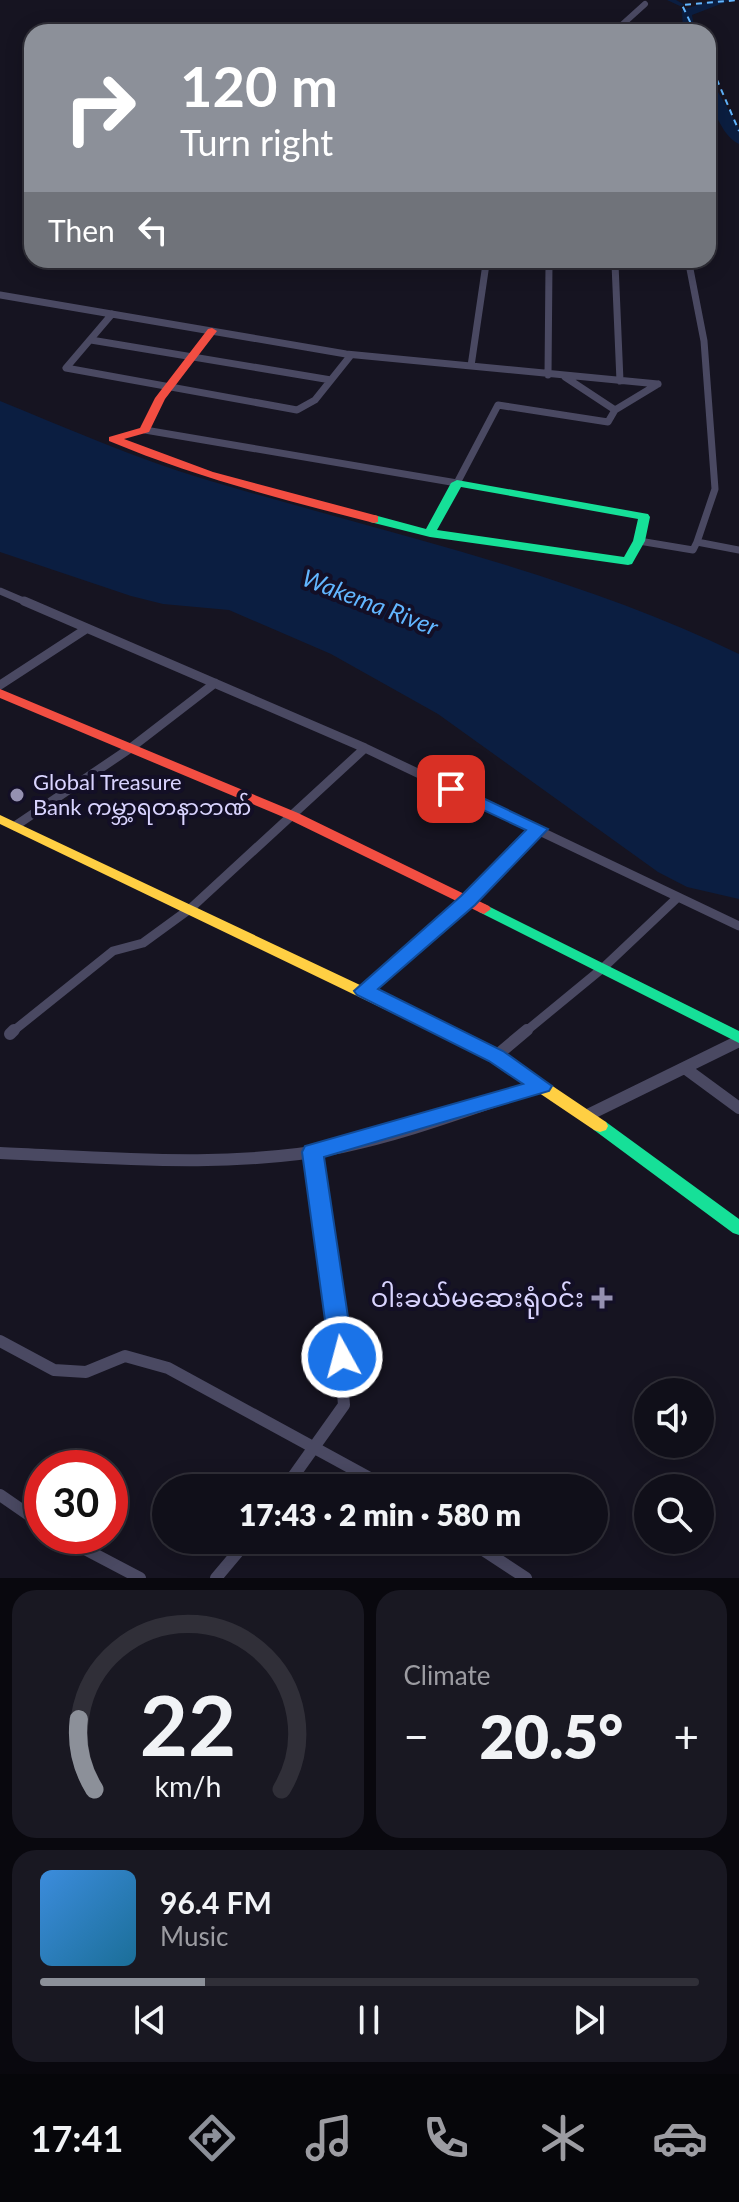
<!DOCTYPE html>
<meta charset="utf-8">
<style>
:root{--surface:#100f19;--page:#191822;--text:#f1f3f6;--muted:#9c9ca2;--line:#302f38;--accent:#8c9099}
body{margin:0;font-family:Lato,"Noto Sans Myanmar",sans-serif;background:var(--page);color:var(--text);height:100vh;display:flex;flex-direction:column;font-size:30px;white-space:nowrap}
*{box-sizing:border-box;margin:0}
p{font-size:26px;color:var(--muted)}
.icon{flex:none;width:44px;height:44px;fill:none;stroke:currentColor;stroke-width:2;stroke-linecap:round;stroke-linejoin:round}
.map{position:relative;height:1578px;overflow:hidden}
.sheet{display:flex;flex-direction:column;gap:12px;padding:12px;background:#09080e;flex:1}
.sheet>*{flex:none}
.guide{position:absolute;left:24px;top:24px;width:692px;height:244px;border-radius:24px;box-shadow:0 4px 20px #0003,0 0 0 2px var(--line);background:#8c9099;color:#fff;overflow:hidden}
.buttons{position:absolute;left:634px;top:1378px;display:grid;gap:16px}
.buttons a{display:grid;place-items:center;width:80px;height:80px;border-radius:50%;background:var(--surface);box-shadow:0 4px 20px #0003,0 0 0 2px var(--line);font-size:40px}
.speed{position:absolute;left:24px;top:1450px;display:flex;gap:16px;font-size:40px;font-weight:700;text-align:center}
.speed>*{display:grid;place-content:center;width:104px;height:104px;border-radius:50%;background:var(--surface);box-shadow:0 4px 20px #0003,0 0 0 2px var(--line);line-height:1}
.speed .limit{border:12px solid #d22;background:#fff;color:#111}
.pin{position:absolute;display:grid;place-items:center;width:68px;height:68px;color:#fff;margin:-34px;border-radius:16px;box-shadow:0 4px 12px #0006}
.me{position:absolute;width:88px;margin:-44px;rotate:353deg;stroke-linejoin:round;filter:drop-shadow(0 0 6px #0008)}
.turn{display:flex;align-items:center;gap:28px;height:168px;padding:0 24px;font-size:36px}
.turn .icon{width:104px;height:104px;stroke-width:2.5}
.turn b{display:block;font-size:56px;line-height:68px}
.then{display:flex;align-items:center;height:76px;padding:0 24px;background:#0003;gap:16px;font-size:30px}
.big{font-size:60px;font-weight:800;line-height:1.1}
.sheet .widget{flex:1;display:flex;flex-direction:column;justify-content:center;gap:12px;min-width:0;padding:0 28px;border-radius:24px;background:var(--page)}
.sheet .dial{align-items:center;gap:0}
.dial svg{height:208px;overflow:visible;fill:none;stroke:var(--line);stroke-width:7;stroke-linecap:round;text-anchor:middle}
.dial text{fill:var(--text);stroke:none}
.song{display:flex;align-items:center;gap:24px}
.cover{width:96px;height:96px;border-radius:12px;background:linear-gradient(135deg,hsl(210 70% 55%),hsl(200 70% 35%))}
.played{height:8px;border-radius:4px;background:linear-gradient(90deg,var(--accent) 25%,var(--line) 25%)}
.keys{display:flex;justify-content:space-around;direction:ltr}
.heat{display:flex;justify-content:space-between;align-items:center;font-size:44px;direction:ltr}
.sheet .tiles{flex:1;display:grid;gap:12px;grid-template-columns:1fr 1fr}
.widget:last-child{grid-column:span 2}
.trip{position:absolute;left:152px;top:1474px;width:456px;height:80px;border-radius:40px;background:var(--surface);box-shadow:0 4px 20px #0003,0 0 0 2px var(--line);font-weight:800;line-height:80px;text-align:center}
.tabs{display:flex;height:128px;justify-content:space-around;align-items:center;background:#06060a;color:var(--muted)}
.tabs .icon{width:56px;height:56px}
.tabs .current{color:var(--accent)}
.tabs b{font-size:36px;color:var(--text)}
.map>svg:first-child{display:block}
</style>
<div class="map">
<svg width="739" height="1578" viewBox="0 0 739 1578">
<rect width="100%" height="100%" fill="#161421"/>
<path fill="#0b1e41" d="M0,401C67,428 134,458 204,479C384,533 568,571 739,654V899L687,887L658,872L438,714L331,654L229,610L163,604L131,596L0,552Z"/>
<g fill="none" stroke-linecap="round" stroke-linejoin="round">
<path fill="#0b1e41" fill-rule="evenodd" d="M667,0H676L685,5L680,6Z"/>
<path fill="#0b1e41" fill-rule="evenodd" d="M713,0H731L692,15L695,32H683L682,10Z
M708,83L715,87L739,128V144C722,137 708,101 708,83Z"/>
<path stroke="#62b6ff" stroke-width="2" stroke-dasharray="6 5" stroke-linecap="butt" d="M695,32L682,5L739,0
M708,59L739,131"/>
<path stroke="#4a4962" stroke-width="6" d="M614,32L645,4
M615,260V266
M688,260L689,266
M486,266L487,260
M549,266V260"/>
<path stroke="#4a4962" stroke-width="7" d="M615,264L620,381
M689,264L704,341L715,489L697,542L739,550
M0,295L346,354L658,384
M112,314L66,368L297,410L315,400L351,355
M91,340L331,380
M471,366L486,264
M548,375L549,264
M615,410L658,384
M145,430L457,483L498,405L608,422L615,410L565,377
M639,541L693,550L697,542
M0,591L28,603"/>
<path stroke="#4a4962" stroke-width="9" d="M24,601L365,748L739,926
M0,685L86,629
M15,826L132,747L215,683
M364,991L468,901L538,829
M12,1032L113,951L143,943L191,908L365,748
M525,1032L604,967L677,898"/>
<path stroke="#4a4962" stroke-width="12" d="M10,1034L14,1030
M496,1056L527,1030
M686,1069L739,1108
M586,1116L739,1041
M0,1153C113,1158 231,1169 342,1147C410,1133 475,1107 541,1086
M0,1341L54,1370L86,1372L125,1356L168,1368L388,1488
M285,1488L344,1405L333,1277L313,1152
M0,1495L42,1524
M60,1536L140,1578
M468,1540L526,1578
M216,1578L248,1540"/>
<path fill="#16e098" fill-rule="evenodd" d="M457,480L648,514L650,517L645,541L632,564L628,565L430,537L370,522L368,519L374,515L426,529L451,483ZM461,487L638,519L633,541L624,557L437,530Z
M484,904L739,1031V1043L479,912L477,909Z
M600,1120L606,1122L739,1219V1235L733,1233L594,1130L592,1126L594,1122Z"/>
<path fill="#ffcf43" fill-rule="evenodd" d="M0,815L502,1052L606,1122L608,1126L606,1130L600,1132L594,1130L490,1060L0,824Z"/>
<path fill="#f24e42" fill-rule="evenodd" d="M212,328L217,331L165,399L149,432L124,439L213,472L378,516V522L374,523C284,500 195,477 109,441V437L140,428L155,398L208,329Z
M0,689L298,813L489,906L491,909L484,914L479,912L288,819L0,698Z"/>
</g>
<path fill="#1a73e8" stroke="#114b97" stroke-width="2" d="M451,783L548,829L475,905L378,989L503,1051L552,1086L549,1091L324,1157L354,1357L351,1364L342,1367L334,1364L330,1357L302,1152L305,1146L523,1084L489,1061L357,995L354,991L461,896L526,830L445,792V785Z"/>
<g fill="#9591b1" stroke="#130f26" stroke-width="3">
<circle cx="17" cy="795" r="8"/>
<path d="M598 1286h8v8h8v8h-8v8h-8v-8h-8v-8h8z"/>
</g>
<g text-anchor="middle" stroke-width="8" stroke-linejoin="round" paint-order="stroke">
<g font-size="22" fill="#d9d4ff" stroke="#130f26" text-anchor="start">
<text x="33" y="790">Global Treasure<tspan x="33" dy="25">Bank ကမ္ဘာ့ရတနာဘဏ်</tspan></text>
</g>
<g font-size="24" font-style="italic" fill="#62b6ff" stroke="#130f26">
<text transform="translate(370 603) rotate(21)" y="8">Wakema River</text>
</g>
<g font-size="26" fill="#d9d4ff" stroke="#130f26" text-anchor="end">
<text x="584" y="1307">ဝါးခယ်မဆေးရုံဝင်း</text>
</g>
</g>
</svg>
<div class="buttons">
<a><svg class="icon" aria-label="sound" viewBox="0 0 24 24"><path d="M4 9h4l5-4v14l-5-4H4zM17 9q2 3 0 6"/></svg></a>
<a><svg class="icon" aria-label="search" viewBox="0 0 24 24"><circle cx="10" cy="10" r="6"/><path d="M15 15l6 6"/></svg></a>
</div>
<div class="speed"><div class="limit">30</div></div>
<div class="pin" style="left:451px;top:789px;background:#d93025"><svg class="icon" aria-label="arrive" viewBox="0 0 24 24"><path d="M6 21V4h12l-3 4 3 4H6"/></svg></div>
<svg class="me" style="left:342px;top:1357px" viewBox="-20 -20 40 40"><circle r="17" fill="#1a73e8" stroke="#fff" stroke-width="3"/><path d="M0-11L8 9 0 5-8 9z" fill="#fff"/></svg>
<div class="trip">17:43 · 2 min · 580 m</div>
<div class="guide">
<div class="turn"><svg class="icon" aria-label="right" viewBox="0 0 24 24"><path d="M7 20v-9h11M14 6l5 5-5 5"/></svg><div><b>120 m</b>Turn right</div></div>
<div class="then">Then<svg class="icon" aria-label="left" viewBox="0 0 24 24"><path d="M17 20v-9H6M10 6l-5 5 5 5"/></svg></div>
</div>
</div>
<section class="sheet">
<div class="tiles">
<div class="widget dial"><svg viewBox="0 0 100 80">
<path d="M14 69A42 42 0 1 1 86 69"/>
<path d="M14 69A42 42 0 0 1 8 42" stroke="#8c9099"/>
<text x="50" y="56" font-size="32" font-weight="700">22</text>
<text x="50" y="72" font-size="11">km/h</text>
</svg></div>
<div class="widget"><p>Climate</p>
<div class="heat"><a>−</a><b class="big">20.5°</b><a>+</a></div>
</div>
<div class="widget">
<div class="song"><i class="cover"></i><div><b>96.4 FM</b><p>Music</p></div></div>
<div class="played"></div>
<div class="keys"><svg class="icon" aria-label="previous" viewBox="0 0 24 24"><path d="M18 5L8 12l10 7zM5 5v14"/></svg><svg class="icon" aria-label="pause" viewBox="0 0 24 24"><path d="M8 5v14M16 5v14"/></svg><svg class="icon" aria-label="next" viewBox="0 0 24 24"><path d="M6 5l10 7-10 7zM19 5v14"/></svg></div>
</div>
</div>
</section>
<nav class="tabs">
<b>17:41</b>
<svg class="icon current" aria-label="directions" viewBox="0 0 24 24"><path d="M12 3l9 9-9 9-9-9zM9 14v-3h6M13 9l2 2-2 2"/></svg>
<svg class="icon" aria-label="music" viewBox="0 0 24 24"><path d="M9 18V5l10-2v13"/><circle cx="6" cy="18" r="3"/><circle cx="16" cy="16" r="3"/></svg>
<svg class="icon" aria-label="phone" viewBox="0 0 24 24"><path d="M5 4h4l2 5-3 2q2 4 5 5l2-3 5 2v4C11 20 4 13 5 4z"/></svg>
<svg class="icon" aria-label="climate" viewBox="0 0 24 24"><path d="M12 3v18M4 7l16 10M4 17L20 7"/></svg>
<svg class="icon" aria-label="car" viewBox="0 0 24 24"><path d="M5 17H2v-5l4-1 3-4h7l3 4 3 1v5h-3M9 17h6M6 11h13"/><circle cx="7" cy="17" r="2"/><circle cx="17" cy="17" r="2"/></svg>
</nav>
